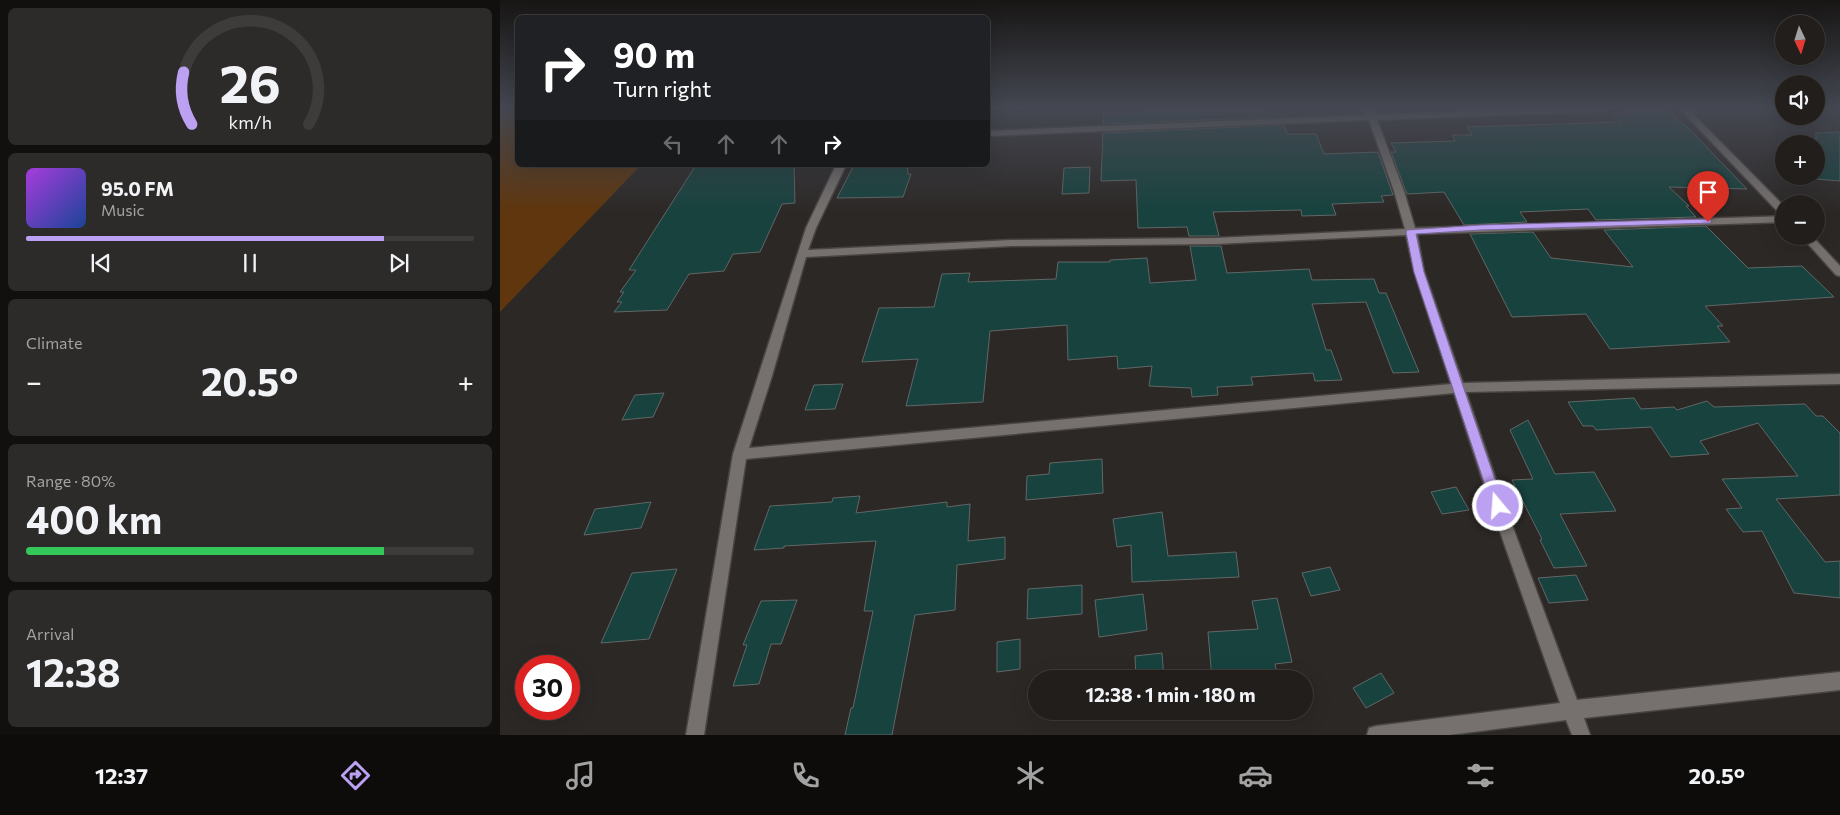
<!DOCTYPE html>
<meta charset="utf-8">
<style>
:root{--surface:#211e1c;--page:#2d2b29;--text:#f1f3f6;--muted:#a2a2a3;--line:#3e3c3b;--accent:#bca0f2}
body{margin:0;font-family:Commissioner,sans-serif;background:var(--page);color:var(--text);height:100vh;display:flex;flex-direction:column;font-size:19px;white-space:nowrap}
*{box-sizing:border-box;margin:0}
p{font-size:16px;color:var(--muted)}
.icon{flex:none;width:28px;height:28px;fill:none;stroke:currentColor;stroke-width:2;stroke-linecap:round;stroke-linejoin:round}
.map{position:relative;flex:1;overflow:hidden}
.details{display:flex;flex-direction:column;gap:8px;padding:8px;background:#12100f;width:500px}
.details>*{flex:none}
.hud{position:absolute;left:15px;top:15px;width:475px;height:152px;border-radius:8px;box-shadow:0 5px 20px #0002,0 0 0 1px var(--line);background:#202124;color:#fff;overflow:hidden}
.needle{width:32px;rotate:176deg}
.buttons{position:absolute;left:1275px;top:15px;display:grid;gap:10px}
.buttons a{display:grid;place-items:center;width:50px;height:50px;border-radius:50%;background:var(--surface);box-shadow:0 5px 20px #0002,0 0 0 1px var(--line);font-size:25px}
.speed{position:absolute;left:15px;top:655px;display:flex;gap:10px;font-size:25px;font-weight:700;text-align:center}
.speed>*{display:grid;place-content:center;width:65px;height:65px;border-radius:50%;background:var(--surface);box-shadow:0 5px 20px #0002,0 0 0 1px var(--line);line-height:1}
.speed .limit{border:8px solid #d22;background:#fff;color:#111}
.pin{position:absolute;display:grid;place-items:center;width:42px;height:42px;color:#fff;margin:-51px -21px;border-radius:50% 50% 50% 0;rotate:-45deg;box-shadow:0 0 5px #0007}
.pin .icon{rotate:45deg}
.me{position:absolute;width:55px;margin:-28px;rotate:342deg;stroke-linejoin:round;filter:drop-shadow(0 0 4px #0008)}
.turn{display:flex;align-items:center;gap:18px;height:105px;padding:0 15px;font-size:22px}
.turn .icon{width:65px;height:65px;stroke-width:2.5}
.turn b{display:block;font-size:35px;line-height:42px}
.lanes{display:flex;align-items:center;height:48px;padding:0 15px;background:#0003;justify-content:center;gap:25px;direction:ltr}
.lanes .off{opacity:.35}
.big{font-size:38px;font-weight:700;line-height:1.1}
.details .widget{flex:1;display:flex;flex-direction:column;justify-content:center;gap:8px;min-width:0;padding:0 18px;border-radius:8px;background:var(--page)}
.details .dial{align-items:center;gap:0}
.dial svg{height:130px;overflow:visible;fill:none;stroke:var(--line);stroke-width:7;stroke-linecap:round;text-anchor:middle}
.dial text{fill:var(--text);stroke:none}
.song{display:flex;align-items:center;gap:15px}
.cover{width:60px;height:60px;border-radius:8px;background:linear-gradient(135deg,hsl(280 70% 55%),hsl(220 70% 35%))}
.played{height:5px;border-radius:2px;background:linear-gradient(90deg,var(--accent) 80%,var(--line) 80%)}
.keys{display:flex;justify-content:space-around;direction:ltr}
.heat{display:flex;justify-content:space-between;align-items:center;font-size:28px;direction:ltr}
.charge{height:8px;border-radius:4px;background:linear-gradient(90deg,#34c759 80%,var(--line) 0)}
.trip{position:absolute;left:528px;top:670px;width:285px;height:50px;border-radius:25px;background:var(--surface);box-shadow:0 5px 20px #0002,0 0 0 1px var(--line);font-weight:700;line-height:50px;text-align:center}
.tabs{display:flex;height:80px;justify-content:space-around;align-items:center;background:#0d0c0b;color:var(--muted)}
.tabs .icon{width:35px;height:35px}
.tabs .on{color:var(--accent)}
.tabs b{font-size:22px;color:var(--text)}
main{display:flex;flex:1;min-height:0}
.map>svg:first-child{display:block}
</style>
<main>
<section class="details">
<div class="widget dial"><svg viewBox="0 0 100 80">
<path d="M14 69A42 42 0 1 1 86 69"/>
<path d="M14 69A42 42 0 0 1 9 37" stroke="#bca0f2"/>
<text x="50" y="56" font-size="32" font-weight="700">26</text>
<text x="50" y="72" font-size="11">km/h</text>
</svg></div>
<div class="widget">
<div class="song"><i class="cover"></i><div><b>95.0 FM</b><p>Music</p></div></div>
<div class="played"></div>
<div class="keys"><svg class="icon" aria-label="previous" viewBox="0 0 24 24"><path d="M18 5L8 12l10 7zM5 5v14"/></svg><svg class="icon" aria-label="pause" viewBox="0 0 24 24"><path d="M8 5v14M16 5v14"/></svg><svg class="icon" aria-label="next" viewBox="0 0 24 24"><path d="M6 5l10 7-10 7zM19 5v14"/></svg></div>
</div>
<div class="widget"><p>Climate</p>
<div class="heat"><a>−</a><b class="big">20.5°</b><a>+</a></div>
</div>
<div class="widget"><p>Range · 80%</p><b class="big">400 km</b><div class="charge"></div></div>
<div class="widget"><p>Arrival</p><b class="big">12:38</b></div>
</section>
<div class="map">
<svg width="1340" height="735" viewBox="0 0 1340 735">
<rect width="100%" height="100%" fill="#2c2826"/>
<path fill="#5f360e" d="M0,109H17L18,165H141L0,312Z"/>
<path fill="#17423e" stroke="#616766" d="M708,109H766L767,114H780L781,117L603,124L604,113L709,110Z
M1165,109L1189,129L1247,189L1169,187L1189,206H1186L1196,217L1096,220L1088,209L1020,212L1027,222L964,225L944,192L907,194L891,152H896L891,143L955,141L952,135H972L967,127L1121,122L1113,114H1129L1126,111Z
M784,125L787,134H816L824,154L878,152L893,195L881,196L884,202L832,204L836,215L802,216L801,210L713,212L719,236H689L687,227L638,228L636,180L601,181L603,133Z
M1340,132V181L1316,179V133Z
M196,165H294L295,203L282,204L260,252L233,254L224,271L189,274L167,310L114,312L122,302H117L124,292H120L136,270H129Z
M363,165H407L408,174H411L403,197L337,198L353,167Z
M590,167L589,193L562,194L564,168Z
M1206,226L1248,268L1302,266L1334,297L1205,306L1223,326H1217L1230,342L1110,349L1086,314L1012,317L970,234L1033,232L1051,258L1133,267L1104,230Z
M690,246H721L727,273L809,269L812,280L874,279L879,293H886L919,372L893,373L866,302L812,304L826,350H831L842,380L815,381L813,373L751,377L753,385L717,387L718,395L692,397L691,388L649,386L652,366L618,369L617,356L568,360L567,325L490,331L483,402L406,406L418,359L362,362L379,308L434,307L442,274L470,273L468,282L556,279L558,262H610V260L647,258L650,283L696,280Z
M343,384L335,409L305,410L314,385Z
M164,393L153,417L122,420L135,395Z
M1134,398L1141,409L1174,407L1177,410L1207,401L1214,407L1305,404L1316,416H1323L1340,433V495L1276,499L1325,562L1340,561V598L1294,593L1262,531L1243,532L1226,509L1242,508L1222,479L1298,476L1258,423L1200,441L1209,454L1171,457L1151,427L1096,430L1093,426H1083L1068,402Z
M1028,420L1055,474L1094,472L1116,511L1060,514L1087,566L1054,568L1040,540L1042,539L1012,480L1033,479L1010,430Z
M602,459L603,493L526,500L527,476L549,474L550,463Z
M956,487L969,510L942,514L931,492Z
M360,496L356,513L447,502V507L470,504L468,541L505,537V559L457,565L455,610L415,615L392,735H345L351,708H353L373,611H364L376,541L284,546V548L254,550L270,506L332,502L333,498Z
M151,502L141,528L84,535L95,509Z
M662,512L668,556L736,552L739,577L632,582L631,545L617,547L613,519Z
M830,567L840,590L811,596L802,573Z
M177,569L149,639L101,643L132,573Z
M1076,575L1088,600L1049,603L1038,578Z
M582,585V614L527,619L528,589Z
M643,594L647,630L599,637L595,600Z
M777,598L792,662L775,664L778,679H712L708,632L758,629L752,601Z
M297,600L281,644H271L259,684L233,686L247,645H243L261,601Z
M520,639V669L497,672V642Z
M662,653L664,679H636L635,656Z
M881,673L894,693L866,708L853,688Z"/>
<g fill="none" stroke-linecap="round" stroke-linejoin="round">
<g stroke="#474442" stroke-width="3">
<path id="street" d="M865,109H873L875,115L1042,109H1108L1104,111L877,120L904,191L915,228L1284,216V222L917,234L924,271L963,383L1340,374V384L966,392L1005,506L1077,700L1340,672V690L1084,718L1090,735H1072L1066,720L949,735H867L869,728L876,726L1060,703L991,506L954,393L246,459L204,735H186L233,454L306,228L336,165H346L316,228L308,250L511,240L716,238L905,229L894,191L869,120L488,136V131L867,115ZM906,235L914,271L951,384L249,448L272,376L306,257L511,246L716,244Z
M1180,109H1188L1284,206V215L1280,214Z
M1301,236H1312L1340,266V276L1336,275Z"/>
</g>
<use href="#street" fill="#76716e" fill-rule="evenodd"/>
</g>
<linearGradient id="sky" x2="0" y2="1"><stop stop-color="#181615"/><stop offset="0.51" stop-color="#454852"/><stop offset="1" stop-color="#454852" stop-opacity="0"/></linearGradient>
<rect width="1340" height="212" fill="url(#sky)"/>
<path fill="#bca0f2" stroke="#7a689d" d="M1208,219L1211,220V223L980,230L916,234L924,272L1004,506L1002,509L998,511L993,509L914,272L906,232L907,230L980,225Z"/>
</svg>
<div class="buttons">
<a><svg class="needle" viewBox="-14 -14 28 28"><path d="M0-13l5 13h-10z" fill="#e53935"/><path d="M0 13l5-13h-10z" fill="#a2a2a3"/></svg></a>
<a><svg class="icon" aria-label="sound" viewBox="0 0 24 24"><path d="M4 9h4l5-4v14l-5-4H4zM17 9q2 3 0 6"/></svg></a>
<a>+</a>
<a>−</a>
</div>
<div class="speed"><div class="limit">30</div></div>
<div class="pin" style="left:1208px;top:222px;background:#d93025"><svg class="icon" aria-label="arrive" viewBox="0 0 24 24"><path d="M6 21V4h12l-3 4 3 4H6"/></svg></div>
<svg class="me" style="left:998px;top:506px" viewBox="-20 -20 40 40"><circle r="17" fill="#bca0f2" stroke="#fff" stroke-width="3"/><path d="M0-11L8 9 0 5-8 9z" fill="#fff"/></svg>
<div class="trip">12:38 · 1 min · 180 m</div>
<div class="hud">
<div class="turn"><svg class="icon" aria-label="right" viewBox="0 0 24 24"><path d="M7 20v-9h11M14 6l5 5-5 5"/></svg><div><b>90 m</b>Turn right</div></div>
<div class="lanes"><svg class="icon off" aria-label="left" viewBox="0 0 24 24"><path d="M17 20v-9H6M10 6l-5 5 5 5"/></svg><svg class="icon off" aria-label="ahead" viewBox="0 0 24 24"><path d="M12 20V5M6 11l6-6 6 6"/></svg><svg class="icon off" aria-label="ahead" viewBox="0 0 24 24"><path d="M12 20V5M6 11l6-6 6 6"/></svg><svg class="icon" aria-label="right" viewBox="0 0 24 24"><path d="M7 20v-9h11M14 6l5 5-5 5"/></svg></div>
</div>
</div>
</main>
<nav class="tabs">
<b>12:37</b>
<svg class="icon on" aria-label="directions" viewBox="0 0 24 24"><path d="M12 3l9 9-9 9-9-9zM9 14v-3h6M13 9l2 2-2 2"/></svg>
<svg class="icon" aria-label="music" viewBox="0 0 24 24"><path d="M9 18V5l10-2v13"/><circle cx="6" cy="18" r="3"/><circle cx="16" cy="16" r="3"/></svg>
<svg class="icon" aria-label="phone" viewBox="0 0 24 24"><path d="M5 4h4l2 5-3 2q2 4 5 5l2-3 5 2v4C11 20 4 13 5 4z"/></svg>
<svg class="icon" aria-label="climate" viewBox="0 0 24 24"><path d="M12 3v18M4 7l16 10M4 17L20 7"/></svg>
<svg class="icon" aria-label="car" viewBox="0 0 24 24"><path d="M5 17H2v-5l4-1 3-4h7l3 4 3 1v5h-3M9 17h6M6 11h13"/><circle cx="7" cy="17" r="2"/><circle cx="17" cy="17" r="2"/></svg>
<svg class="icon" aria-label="filters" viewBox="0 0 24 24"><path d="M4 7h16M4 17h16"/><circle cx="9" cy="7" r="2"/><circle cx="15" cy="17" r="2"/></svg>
<b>20.5°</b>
</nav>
